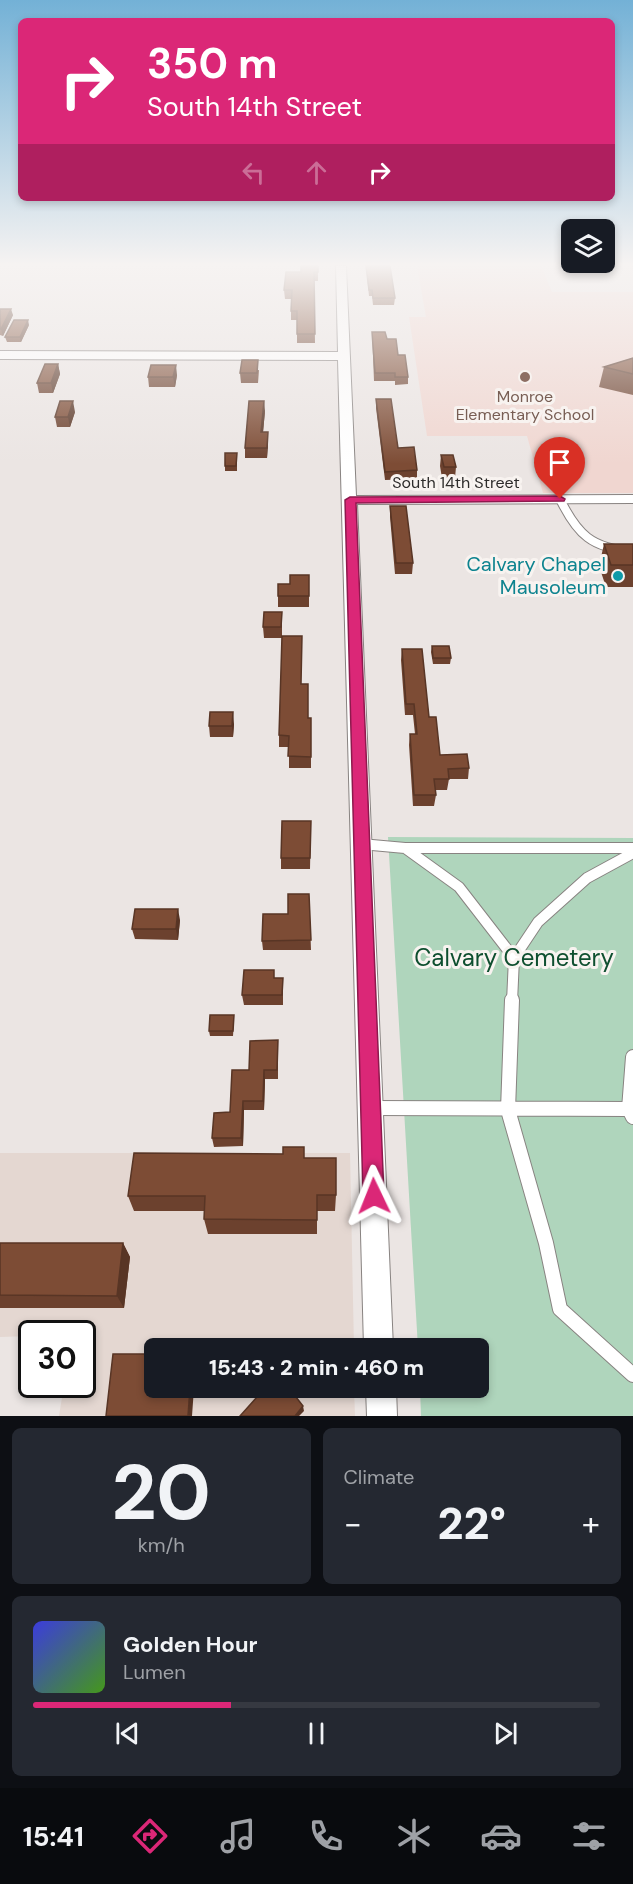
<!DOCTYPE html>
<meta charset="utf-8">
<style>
:root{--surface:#171b24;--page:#242831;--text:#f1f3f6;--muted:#9ea1a6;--line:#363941;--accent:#db2777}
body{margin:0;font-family:"DM Sans",sans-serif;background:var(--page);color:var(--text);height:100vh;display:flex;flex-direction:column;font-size:22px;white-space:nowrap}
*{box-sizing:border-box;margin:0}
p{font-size:20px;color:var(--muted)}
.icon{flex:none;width:33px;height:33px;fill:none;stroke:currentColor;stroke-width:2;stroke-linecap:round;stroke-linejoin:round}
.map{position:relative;height:1416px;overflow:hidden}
.details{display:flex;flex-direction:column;gap:12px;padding:12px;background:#0d0f14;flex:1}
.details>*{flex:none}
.guide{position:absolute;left:18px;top:18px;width:597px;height:183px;border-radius:9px;box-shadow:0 3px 9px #0003;background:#db2777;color:#fff;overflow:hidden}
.buttons{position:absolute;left:561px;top:219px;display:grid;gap:12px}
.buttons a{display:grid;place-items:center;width:54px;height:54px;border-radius:9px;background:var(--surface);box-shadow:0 3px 9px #0003;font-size:30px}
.speed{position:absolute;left:18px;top:1320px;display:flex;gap:12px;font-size:30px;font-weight:700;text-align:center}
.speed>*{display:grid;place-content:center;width:78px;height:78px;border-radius:50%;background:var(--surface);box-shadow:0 3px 9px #0003;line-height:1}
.speed .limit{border:3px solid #111;border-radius:9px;background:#fff;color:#111}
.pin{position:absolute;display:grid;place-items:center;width:51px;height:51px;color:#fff;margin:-62px -26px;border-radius:50% 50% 50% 0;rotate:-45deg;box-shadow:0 0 6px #0007}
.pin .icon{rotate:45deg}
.me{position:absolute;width:66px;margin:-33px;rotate:358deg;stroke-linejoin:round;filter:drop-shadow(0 0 4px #0008)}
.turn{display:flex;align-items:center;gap:21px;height:126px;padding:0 30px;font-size:27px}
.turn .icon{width:78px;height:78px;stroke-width:2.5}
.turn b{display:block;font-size:42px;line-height:51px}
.lanes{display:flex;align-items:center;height:57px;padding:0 30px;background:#0003;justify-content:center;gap:30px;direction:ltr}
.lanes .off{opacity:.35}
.big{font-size:45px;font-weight:800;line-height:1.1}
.details .widget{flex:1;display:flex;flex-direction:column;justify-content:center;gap:9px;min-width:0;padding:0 21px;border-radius:9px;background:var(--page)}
.details .dial{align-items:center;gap:0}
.dial b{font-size:78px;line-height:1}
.song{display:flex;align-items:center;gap:18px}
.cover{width:72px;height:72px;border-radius:9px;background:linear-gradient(135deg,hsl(240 70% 55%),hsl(100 70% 35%))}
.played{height:6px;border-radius:3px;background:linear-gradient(90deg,var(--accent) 35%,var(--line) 35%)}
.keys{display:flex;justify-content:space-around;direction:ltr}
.heat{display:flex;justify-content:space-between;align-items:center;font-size:33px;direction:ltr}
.details .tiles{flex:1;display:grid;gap:12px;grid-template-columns:1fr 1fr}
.widget:last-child{grid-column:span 2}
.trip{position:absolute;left:144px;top:1338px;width:345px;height:60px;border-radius:9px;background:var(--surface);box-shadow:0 3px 9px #0003;font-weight:800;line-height:60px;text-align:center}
.tabs{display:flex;height:96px;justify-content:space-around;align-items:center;background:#090b0e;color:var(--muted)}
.tabs .icon{width:42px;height:42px}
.tabs .on{color:var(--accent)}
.tabs b{font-size:27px;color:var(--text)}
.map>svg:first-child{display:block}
</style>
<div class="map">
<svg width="633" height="1416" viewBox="0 0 633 1416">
<rect width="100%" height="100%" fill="#ebe5e3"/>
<path fill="#e4d7d1" d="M0,1153H350L354,1348H154V1388H354L355,1416H59L64,1385L82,1384V1334H32L31,1336L0,1337Z"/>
<path fill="#f0d6d0" d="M417,266H541L552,292H633V493H543L527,436H427L409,317H426Z"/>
<path fill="#afd5bc" d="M388,837L633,838V1416H421L420,1388H478V1348H418Z"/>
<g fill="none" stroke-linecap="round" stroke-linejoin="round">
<g stroke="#888381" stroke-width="10">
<path id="service-far2" d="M560,499C577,534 592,549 633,551"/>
</g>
<g stroke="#888381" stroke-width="12">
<path id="service-far1" d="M361,844L405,848H633
M405,848L459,887L514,958
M512,1002L514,958L538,922L587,878L633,853"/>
</g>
<g stroke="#888381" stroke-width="16">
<path id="service" d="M512,1000L508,1110L546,1243L560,1309L633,1375
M633,1057L629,1109L633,1117
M371,1108L629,1109"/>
</g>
<g stroke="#888381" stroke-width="2">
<path id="minor" d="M336,266H346L356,496L633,495V503L357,504L393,1348H364L338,360L0,359V351L338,352Z
M366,1388H396L397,1416H367Z"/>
</g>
<use href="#service-far2" stroke="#fff" stroke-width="8"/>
<use href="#service-far1" stroke="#fff" stroke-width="10"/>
<use href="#service" stroke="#fff" stroke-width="14"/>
<use href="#minor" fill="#fff" fill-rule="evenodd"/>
</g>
<path fill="#6c412e" d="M318,266V281H314L315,343H297V320H291V299H285L284,290L301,272Z
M366,266H390L395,298L394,305H373L372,296H369Z
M0,309L13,315L3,336L0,335Z
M29,325L21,342H7L5,337Z
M372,332L387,339L398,355L408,377V384L395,385V381H374Z
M633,358V395L599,387L604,367Z
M58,364L60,374L53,393H39L37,383Z
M259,370L258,383H241L240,373Z
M177,375L175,387H149L148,377Z
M376,399L398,448L417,470V479L385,480L376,408Z
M265,411L263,432L268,443L267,458H245V448Z
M75,412L70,427H57L55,417Z
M237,453V471H225V466Z
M441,455L456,467L455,478H442L440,466Z
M390,506L413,563L412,574H395L390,517Z
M604,544H633V587H606L599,566Z
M309,575V607H278V596L290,584Z
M282,624V638H264L263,627Z
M432,646L451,658L450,664H433L431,652Z
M402,649L429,717L440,755L469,768L468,779H449L447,790H435L436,795L434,806H413L409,745L410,734H415L413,715H405L401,660Z
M302,684L308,718H311V768H289V747H279V735Z
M234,724L233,737H210L209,726Z
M311,821L310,869H281V858Z
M309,894L311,950H263L262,941Z
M180,920L178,940L135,939L132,929Z
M275,978H283V1005H244L242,995Z
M234,1020L233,1036H210L209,1031Z
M278,1040V1079H265L264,1110H244L243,1146L214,1147L212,1138L230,1112L249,1070Z
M305,1158L336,1195L335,1211H317V1234H208L204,1219V1211H134L128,1196Z
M0,1243H123L130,1257L124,1308H0Z"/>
<path fill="#583525" d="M11,309L13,315L3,336L1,329Z
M28,320L29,325L21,342L20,337Z
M58,364L60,374L53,393L51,383Z
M176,365L177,375L175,387L173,377Z
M73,401L75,412L70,427L68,417Z
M264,401L265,411L262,443L261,432Z
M268,432V443L267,458V448Z
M233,712L234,724L233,737L232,726Z
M178,909L180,920L178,940L176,929Z
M264,1070L265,1079L264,1110L263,1101Z
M243,1101L244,1110L243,1146L241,1138Z
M123,1243L130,1257L124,1308L117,1296Z
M190,1388H194L192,1416H188Z
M303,1406L304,1411L299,1416H295Z"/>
<path fill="#7d4c35" stroke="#583525" stroke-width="1.5" d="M301,266H318V272H314L315,334H297V311H291L292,290H284L286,272H301Z
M366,266H390L395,298H373L372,290H369Z
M0,309H11L1,329H0Z
M14,320H28L20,337H5Z
M372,332H385L387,339H396L398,355H405L408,377H395V373H375Z
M633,358V374L604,367Z
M242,360H258L257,373H240Z
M45,364H58L51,383H37Z
M151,365H176L173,377H148Z
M376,399H391L398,448L414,447L417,470L385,472Z
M60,401H73L68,417H55Z
M249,401H264L261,432H268L267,448H245Z
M225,453H237L236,466H225Z
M441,455H453L456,467H444Z
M390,506H406L413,563H396Z
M604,544H633V565H611Z
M290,575H309V596H278V584H290Z
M264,612H282L281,627H263Z
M282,636H302L301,684H308V718H311V757L288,756L289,736L279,735Z
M432,646H449L451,658H433Z
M402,649H422L429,717H436L440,755L467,754L469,768L448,769L449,779H434L436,795H414L410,734H417L414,704H406Z
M210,712H233L232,726H209Z
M282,821H311L310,858H281Z
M288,894H309L311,940L262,941L263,914H288Z
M135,909H178L176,929H132Z
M244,970H274V978H283L282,995H242Z
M210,1015H234L233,1031H209Z
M278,1040L277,1070H264L263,1101H243L241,1138H212L214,1113L230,1112L232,1070H249L250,1041Z
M283,1147H304V1158H336V1195H317V1220L204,1219L205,1196H128L134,1153L283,1154Z
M0,1243H123L117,1296L0,1295Z
M113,1354H154V1388H190L188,1416H106Z
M265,1388H289L303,1406L295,1416H240Z"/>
<linearGradient id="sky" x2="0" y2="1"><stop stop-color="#73b1d6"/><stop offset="0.57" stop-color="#f6f3f2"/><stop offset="1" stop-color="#f6f3f2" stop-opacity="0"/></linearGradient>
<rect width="633" height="464" fill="url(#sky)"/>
<path fill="#db2777" stroke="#8e194d" stroke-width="1.5" d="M560,496L565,499L564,501L356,503L384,1196L381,1203L374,1206L366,1203L363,1196L345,500L350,497Z"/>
<circle fill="#8d6e63" stroke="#f8f3f0" stroke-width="2" cx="525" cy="377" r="6"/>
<circle fill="#0f9aa8" stroke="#f8f3f0" stroke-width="2" cx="618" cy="576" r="6"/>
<g text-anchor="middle" stroke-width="6" stroke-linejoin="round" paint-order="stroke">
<g font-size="16" fill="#785e54" stroke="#f8f3f0">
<text x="525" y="402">Monroe<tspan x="525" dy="18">Elementary School</tspan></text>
</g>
<g font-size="16" fill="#2d2b2a" stroke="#f8f3f0">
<text x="456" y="488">South 14th Street</text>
</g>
<g font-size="20" fill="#0d838f" stroke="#f8f3f0" text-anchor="end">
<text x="606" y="571">Calvary Chapel<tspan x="606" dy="23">Mausoleum</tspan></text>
</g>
<g font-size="24" fill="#0e4f2f" stroke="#f8f3f0">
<text x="514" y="966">Calvary Cemetery</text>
</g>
</g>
</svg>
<div class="buttons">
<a><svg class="icon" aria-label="layers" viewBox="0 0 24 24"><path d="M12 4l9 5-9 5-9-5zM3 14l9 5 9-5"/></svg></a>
</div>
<div class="speed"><div class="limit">30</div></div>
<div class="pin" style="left:560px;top:499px;background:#d93025"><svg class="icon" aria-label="arrive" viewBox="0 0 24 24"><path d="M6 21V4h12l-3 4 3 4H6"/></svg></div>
<svg class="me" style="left:374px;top:1196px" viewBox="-20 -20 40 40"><path d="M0-17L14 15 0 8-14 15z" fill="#db2777" stroke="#fff" stroke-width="4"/></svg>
<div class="trip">15:43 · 2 min · 460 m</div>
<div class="guide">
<div class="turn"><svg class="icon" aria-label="right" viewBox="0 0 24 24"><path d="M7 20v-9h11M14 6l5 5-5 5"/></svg><div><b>350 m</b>South 14th Street</div></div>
<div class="lanes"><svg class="icon off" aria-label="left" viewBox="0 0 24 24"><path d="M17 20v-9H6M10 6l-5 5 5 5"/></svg><svg class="icon off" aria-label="ahead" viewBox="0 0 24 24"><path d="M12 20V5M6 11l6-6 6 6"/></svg><svg class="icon" aria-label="right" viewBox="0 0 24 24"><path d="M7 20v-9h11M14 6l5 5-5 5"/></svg></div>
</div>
</div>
<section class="details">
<div class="tiles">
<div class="widget dial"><b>20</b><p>km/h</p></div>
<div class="widget"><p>Climate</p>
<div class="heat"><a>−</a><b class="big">22°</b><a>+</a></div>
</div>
<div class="widget">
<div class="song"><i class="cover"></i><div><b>Golden Hour</b><p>Lumen</p></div></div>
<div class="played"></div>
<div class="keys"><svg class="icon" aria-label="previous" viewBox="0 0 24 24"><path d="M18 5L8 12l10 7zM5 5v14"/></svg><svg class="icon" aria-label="pause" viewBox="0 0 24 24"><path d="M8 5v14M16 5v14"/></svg><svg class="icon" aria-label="next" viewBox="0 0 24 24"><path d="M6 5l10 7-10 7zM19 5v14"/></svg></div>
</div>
</div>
</section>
<nav class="tabs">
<b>15:41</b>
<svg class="icon on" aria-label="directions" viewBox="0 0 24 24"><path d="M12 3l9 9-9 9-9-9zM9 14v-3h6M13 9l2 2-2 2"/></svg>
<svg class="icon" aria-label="music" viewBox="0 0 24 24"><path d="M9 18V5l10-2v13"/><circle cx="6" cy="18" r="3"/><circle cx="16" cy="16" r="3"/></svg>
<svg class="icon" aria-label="phone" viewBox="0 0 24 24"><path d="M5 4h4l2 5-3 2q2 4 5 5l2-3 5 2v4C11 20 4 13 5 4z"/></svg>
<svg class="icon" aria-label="climate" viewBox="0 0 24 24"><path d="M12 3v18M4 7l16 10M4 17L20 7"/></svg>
<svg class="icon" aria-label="car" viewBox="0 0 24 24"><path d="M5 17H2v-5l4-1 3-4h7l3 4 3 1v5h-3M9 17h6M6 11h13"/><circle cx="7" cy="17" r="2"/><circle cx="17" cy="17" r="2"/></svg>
<svg class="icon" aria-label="filters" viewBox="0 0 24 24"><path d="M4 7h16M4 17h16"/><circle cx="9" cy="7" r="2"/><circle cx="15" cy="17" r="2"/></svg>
</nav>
